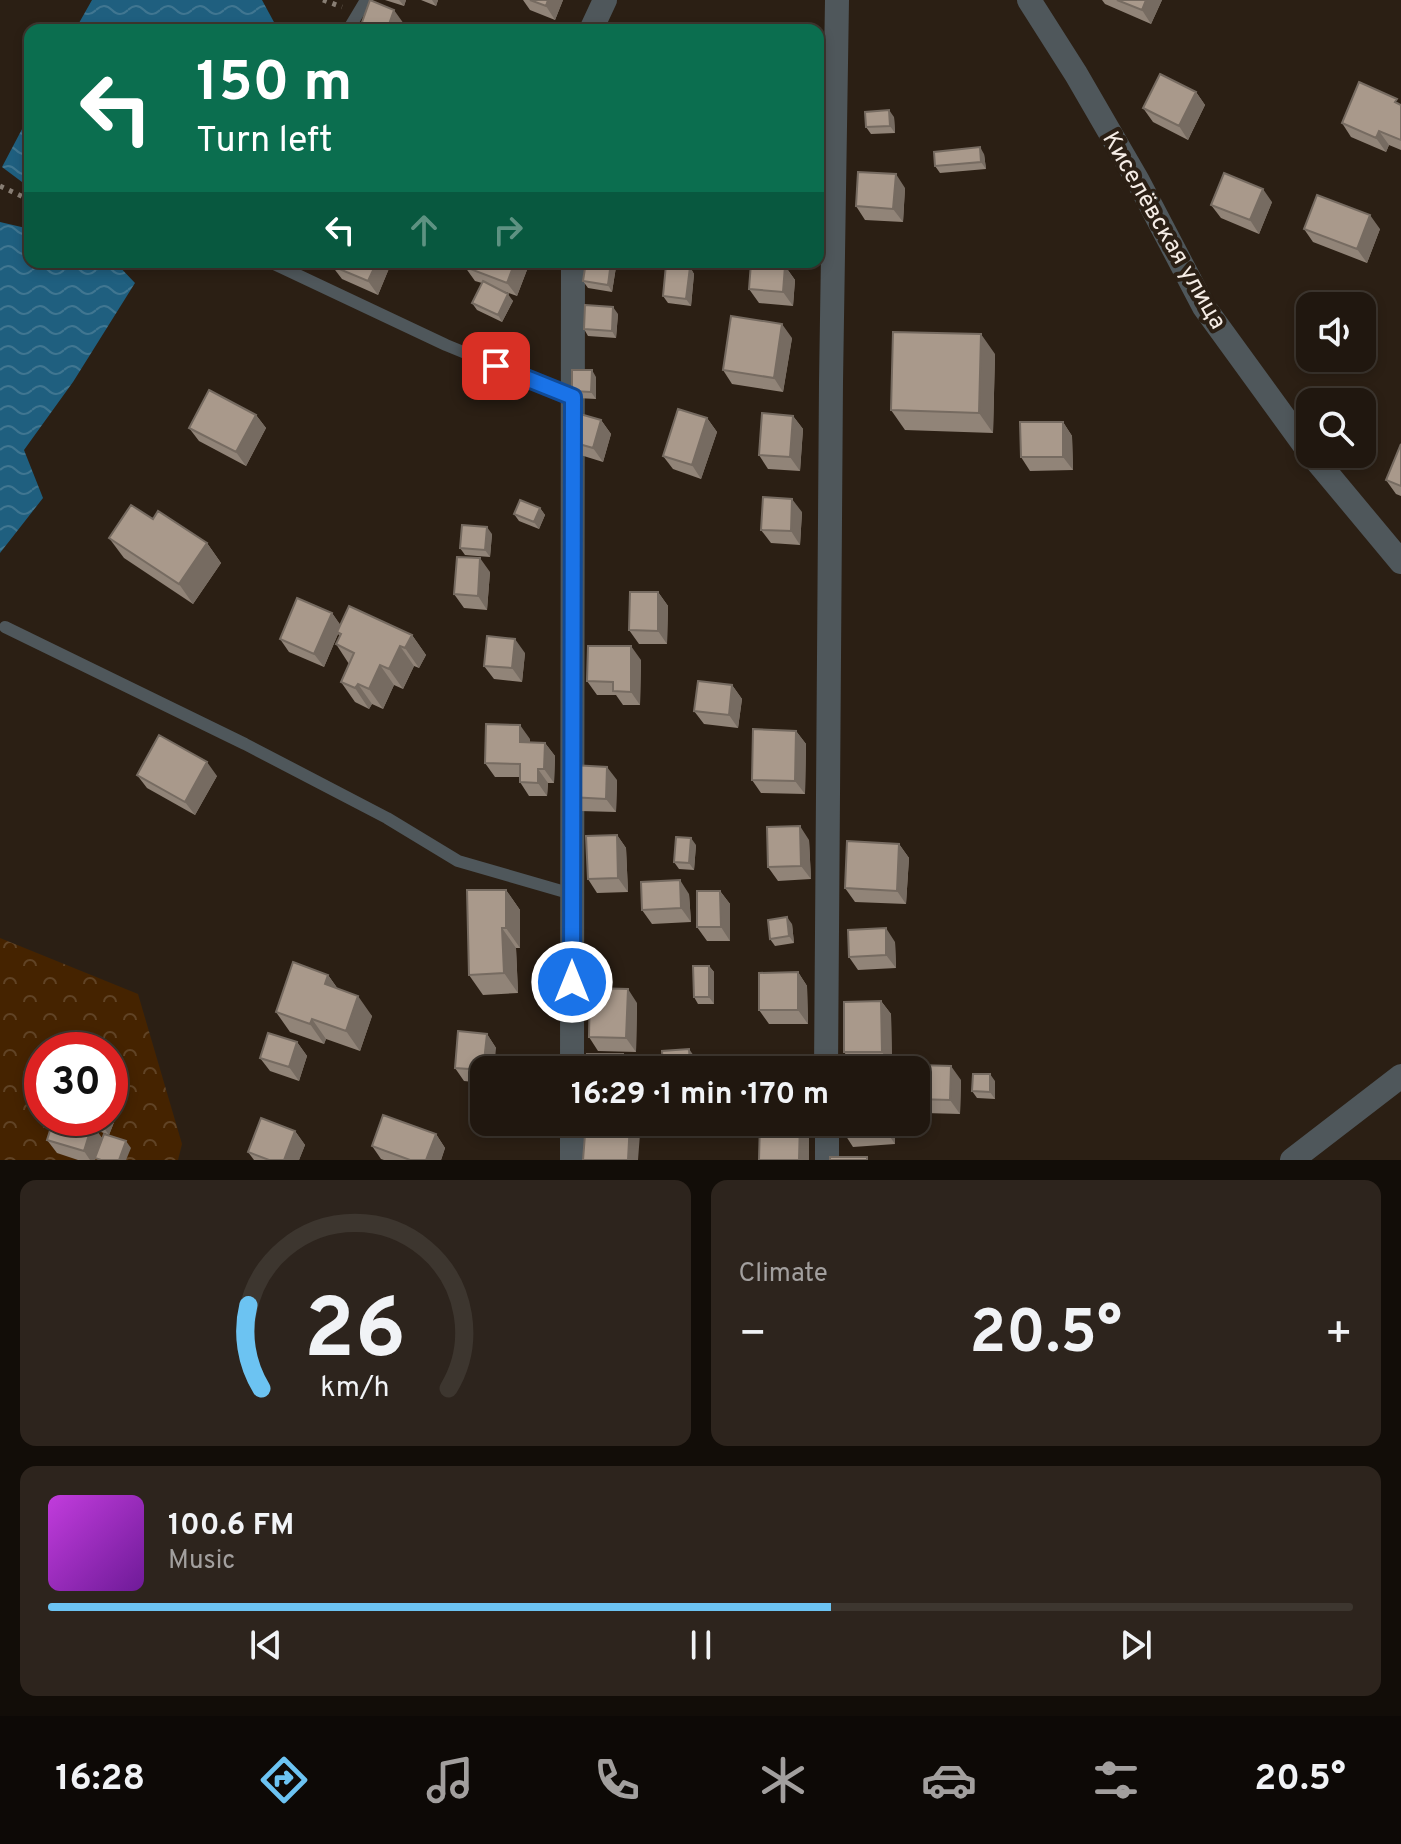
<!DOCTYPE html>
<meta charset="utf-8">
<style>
:root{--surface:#20170f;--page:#2d241d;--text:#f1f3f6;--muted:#a29f9e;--line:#3d362f;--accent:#6cc3f2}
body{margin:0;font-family:Overpass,sans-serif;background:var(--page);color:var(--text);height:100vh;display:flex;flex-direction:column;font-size:30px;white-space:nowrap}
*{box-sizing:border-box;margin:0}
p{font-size:26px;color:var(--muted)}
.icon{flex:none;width:44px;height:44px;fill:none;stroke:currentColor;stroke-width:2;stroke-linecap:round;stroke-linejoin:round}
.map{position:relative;height:1160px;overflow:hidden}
.side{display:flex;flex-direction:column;gap:20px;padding:20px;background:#120d08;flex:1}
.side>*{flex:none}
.banner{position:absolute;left:24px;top:24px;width:800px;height:244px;border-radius:16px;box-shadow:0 4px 12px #0003,0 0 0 2px var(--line);background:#0b6e4f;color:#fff;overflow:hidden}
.controls{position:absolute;left:1296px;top:292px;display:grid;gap:16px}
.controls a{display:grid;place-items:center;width:80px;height:80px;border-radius:16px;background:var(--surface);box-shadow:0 4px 12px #0003,0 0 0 2px var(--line);font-size:40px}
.speed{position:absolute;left:24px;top:1032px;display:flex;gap:16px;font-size:40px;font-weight:700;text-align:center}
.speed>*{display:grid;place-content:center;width:104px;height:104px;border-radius:50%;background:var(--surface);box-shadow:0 4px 12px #0003,0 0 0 2px var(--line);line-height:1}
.speed .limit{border:12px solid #d22;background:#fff;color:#111}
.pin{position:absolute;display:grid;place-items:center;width:68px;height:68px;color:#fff;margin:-34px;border-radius:16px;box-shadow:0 4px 12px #0006}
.me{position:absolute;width:88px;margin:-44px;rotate:0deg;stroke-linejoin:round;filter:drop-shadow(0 0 6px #0008)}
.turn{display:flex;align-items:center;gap:28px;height:168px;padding:0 40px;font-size:36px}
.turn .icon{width:104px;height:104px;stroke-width:2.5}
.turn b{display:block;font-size:56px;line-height:68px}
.lanes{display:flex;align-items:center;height:76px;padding:0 40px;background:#0003;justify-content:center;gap:40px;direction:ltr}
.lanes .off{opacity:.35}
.big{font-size:60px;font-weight:700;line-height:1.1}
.side .card{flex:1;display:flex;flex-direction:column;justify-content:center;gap:12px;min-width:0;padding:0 28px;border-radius:16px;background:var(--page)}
.side .dial{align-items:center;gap:0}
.dial svg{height:208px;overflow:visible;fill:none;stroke:var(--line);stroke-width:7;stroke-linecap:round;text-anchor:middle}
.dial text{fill:var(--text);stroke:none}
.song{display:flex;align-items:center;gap:24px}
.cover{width:96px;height:96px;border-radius:12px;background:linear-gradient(135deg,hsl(290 70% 55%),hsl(280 70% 35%))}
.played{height:8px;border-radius:4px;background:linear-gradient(90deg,var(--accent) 60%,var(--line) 60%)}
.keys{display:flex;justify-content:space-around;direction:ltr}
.heat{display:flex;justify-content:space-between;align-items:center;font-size:44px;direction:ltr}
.side .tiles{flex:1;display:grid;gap:20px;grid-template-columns:1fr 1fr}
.card:last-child{grid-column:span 2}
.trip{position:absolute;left:470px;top:1056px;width:460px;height:80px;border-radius:16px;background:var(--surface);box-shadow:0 4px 12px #0003,0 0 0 2px var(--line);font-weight:700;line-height:80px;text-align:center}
.tab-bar{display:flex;height:128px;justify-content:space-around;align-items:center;background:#0d0906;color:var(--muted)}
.tab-bar .icon{width:56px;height:56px}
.tab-bar .selected{color:var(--accent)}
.tab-bar b{font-size:36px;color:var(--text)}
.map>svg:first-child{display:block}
</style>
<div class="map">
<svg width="1401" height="1160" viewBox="0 0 1401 1160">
<defs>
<pattern id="forest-crowns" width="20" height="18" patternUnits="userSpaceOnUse" patternTransform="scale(2)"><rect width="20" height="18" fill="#452300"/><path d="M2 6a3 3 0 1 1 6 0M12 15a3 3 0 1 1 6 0" fill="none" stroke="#604325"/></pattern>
<pattern id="water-waves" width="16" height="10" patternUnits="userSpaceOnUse" patternTransform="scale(2)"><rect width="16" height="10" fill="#1f5f7f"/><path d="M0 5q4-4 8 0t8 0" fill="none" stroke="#407691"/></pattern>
</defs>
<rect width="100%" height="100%" fill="#2b1f14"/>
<path fill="url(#forest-crowns)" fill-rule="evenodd" d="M0,938L138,994L182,1144L178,1160H0ZM42,1050H110V1118H42Z"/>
<path fill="url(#water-waves)" d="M92,0H262L275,24L272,30H75Z
M30,114V188L2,167Z
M0,222L30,229V262H115L135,283L73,382L24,450L43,498L0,553Z"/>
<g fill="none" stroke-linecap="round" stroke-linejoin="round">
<path stroke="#887e74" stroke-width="5" stroke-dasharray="4 6" stroke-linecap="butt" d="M323,0L342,7
M0,186L30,200"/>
<path stroke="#4f575b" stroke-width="12" d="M348,30L366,0
M270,262L446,345L573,397
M5,627L245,744L387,818L458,861L572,894"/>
<path stroke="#4f575b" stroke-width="24" d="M1029,0L1076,74L1138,181L1204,307L1310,453
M591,30L605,0
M1311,454L1401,562
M572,1070L573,262
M826,1070L831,382L837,0
M827,1122V1160
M572,1160V1122
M1292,1160L1401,1076"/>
</g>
<path fill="#918478" d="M385,0H406L404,6Z
M421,0H438L436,6Z
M523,0H563L555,20L530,10Z
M1102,0H1162L1151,24L1105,4Z
M1196,92L1205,105L1188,140L1153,122L1143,108Z
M1401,104V150L1389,145L1386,152L1351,137L1342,123Z
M894,117L895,133L871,134L866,127Z
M984,154L986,169L940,173L935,166Z
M905,188L903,222L865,220L856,206Z
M1272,202L1259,234L1221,218L1211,205Z
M1304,229H1380L1367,263L1313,242Z
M530,262L517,296L503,291L513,301L502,322L477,310L472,303L482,283L475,281L465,267Z
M332,266H390L378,295L342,279Z
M785,266L795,280L793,306L759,303L749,289Z
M616,267L612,292L588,288L583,281Z
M690,267L694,274L691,306L668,303L663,296Z
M618,314L616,338L588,336L584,329Z
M792,338L783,392L732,384L723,370Z
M995,354L993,433L905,430L891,410Z
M596,377V399L577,398L572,391Z
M256,415L266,428L246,466L199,441L189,428Z
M793,416L803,429L800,471L768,469L759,455Z
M707,418L717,432L701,479L673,469L663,456Z
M601,420L611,434L603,462L574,453L565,440Z
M1063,422L1072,436L1073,470L1030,471L1021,457Z
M1401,444V496L1396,494L1386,480Z
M540,508L545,515L539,529L519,521L514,514Z
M802,512L800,545L771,543L761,530Z
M153,519L207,543L221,563L193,604L124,558L109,538Z
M492,534L490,557L465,555L460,548Z
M490,572L487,610L464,608L454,594Z
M658,592L668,606L667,644H639L629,630Z
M332,613L340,625L412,635L426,655L419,668L414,666L403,689L394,685L383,709L372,704L369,709L355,702L341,682L349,664L336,644L340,636L338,634L324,667L289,652L280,639Z
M525,653L522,682L494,679L484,666Z
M641,660L640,705H623L616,695H597L587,681Z
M732,685L742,699L738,728L704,724L694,711Z
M796,731L806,744L805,794L761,793L752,780Z
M530,739V742L545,743L555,756L554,783H548L547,796H529L520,782V777H495L485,763Z
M137,775L217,776L195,815L147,788Z
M617,780L616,812L580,811L570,797Z
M617,835L626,848L628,892L597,893L588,879Z
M809,840L811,879L778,881L768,867Z
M899,844L909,858L906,904L855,902L845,888Z
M696,845L694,870L679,869L674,862Z
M506,890L520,910V948H516L518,993L483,995L469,975Z
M720,891L730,904V941H707L697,927Z
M689,894L691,922L652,924L642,910Z
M792,924L794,943L775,946L770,939Z
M895,942L896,968L858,970L849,957Z
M709,966L714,972V1004H698L694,997Z
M798,972L807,986L808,1024H769L759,1010Z
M328,975L338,989L372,1016L360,1051L326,1039L324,1044L290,1032L276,1012Z
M881,1001L891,1014L892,1066H854L844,1052Z
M637,1003L636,1052L598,1051L589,1037Z
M487,1034L496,1048L484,1070V1083L464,1081L455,1068Z
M297,1042L307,1056L299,1081L270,1071L260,1058Z
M694,1056L695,1070H665L663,1067Z
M961,1080L960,1114L925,1113L916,1099Z
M995,1081V1099L977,1098L972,1091Z
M118,1112L109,1135L96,1130L102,1138L95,1160H78L57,1153L47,1140L81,1121L79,1119Z
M894,1122L895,1144L853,1147L844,1133Z
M295,1131L305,1145L299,1160H254L248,1152Z
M436,1134L445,1148L441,1160H384L381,1159L372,1146Z"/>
<path fill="#766b61" d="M399,0H406L404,6Z
M432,0H438L436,6Z
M548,0H563L555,20L546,6Z
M1146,0H1162L1151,24L1142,10Z
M394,10L404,24L402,30H387Z
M1196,92L1205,105L1188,140L1179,126Z
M889,110L894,117L895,133L890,126Z
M1379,131L1389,145L1386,152L1376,138Z
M980,147L984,154L986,169L981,162Z
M896,174L905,188L903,222L893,209Z
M1263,189L1272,202L1259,234L1250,220Z
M1370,215L1380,229L1367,263L1357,249Z
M377,262H388L390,266L378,295L368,281Z
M515,262H530L517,296L507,283Z
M611,262H613L616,267L612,292L608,285Z
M785,266L795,280L793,306L783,292Z
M690,267L694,274L691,306L686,299Z
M508,294L513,301L502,322L498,315Z
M613,307L618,314L616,338L612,331Z
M782,324L792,338L783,392L774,378Z
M981,334L995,354L993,433L979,413Z
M592,370L596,377V399L591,392Z
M256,415L266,428L246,466L236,452Z
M793,416L803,429L800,471L790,457Z
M707,418L717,432L701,479L692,465Z
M601,420L611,434L603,462L593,448Z
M1063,422L1072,436L1073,470L1063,457Z
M792,499L802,512L800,545L791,531Z
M540,508L545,515L539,529L534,522Z
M487,527L492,534L490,557L485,550Z
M207,543L221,563L193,604L179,584Z
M480,558L490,572L487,610L478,596Z
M658,592L668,606L667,644L658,631Z
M332,613L342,627L337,632L338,634L324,667L314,654Z
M412,635L426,655L419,668L405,648Z
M515,639L525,653L522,682L512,668Z
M400,646L414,666L403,689L389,669Z
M631,646L641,660L640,705L631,692Z
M380,665L394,685L383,709L369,689Z
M358,684L372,704L369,709L355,688Z
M732,685L742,699L738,728L729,715Z
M520,725L530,739L529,756L520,742Z
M796,731L806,744L805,794L795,781Z
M545,743L555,756L554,783L544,769Z
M207,762L217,776L195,815L185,802Z
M607,767L617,780L616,812L606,799Z
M538,769L548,783L547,796L538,783Z
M800,826L809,840L811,879L801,866Z
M617,835L626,848L628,892L618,878Z
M691,838L696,845L694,870L689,863Z
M899,844L909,858L906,904L897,891Z
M680,880L689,894L691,922L681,908Z
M506,890L520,910V948L506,928Z
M720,891L730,904V941L721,927Z
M787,917L792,924L794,943L789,936Z
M502,928L516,948L518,993L504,973Z
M886,928L895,942L896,968L886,955Z
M709,966L714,972V1004L709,997Z
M798,972L807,986L808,1024L798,1010Z
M328,975L342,995L325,984Z
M628,989L637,1003L636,1052L626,1038Z
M358,996L372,1016L360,1051L346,1031Z
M881,1001L891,1014L892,1066L882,1052Z
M312,1019L326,1039L324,1044L310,1024Z
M487,1034L496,1048L494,1070H484V1071L483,1070Z
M297,1042L307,1056L299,1081L289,1067Z
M689,1049L694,1056L695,1070H693L690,1065Z
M623,1054L633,1067V1070H623Z
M791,1058L799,1070H791Z
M951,1066L961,1080L960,1114L950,1100Z
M990,1074L995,1081V1099L990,1092Z
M113,1105L118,1112L109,1135L104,1128L108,1118H110V1113Z
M630,1122H632L640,1134L638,1160H628Z
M800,1122H806L809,1126V1160H799Z
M885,1122H894L895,1144L886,1131Z
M92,1125L102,1138L95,1160H90L84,1151Z
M295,1131L305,1145L299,1160H284Z
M436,1134L445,1148L441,1160H426Z
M126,1141L131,1148L126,1160H119Z"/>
<path fill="#a9998b" stroke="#766b61" stroke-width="2" d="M370,0L394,10L387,30H366L360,28Z
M530,0H548L546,6Z
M1117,0H1146L1142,10Z
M740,27L777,30H740Z
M1160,74L1196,92L1179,126L1143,108Z
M1359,82L1397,99L1395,102L1401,105V140L1379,131L1376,138L1342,123Z
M889,110L890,126L866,127L865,112Z
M980,147L981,162L935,166L934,152Z
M858,172L896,174L893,209L856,206Z
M1224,173L1263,189L1250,220L1211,205Z
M1317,195L1370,215L1357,249L1304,229Z
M334,262H377L368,281L332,266Z
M467,262H515L507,283L465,267Z
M586,262H611L608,285L583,281Z
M751,263L785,266L783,292L749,289Z
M666,265L690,267L686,299L663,296Z
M483,281L508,294L498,315L472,303Z
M585,305L613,307L612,331L584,329Z
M731,316L782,324L774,378L723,370Z
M893,332L981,334L979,413L891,410Z
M572,370H592L591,392L572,391Z
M209,390L256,415L236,452L189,428Z
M678,409L707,418L692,465L663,456Z
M573,412L601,420L593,448L565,440Z
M762,413L793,416L790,457L759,455Z
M1020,422H1063V457H1021Z
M1401,444V486L1386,480Z
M763,497L792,499L791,531L761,530Z
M520,500L540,508L534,522L514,514Z
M131,505L153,519L158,511L207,543L179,584L109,538Z
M462,525L487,527L485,550L460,548Z
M457,557L480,558L478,596L454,594Z
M630,592H658V631L629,630Z
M297,598L332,613L314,654L280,639Z
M349,606L412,635L405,648L400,646L389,669L380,665L369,689L358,684L355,688L341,682L354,653L336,644L341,634L337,632Z
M487,636L515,639L512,668L484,666Z
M588,646H631V692L613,691V682L587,681Z
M698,681L732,685L729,715L694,711Z
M486,724L520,725V742L545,743L544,769H538V783L520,782V764L485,763Z
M753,729L796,731L795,781L752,780Z
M159,735L207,762L185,802L137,775Z
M572,765L607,767L606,799L570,797Z
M800,826L801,866L768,867L767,827Z
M617,835L618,878L588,879L586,836Z
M676,837L691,838L689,863L674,862Z
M847,841L899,844L897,891L845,888Z
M680,880L681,908L642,910L641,882Z
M467,890H506V928H502L504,973L469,975Z
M697,891H720L721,927H697Z
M787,917L789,936L770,939L768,920Z
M886,928V955L849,957L848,930Z
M293,962L328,975L325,984L358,996L346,1031L312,1019L310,1024L276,1012Z
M693,966H709V997H694Z
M798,972V1010H759V973Z
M590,988L628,989L626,1038L589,1037Z
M881,1001L882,1052H844V1002Z
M458,1031L487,1034L483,1070L455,1068Z
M268,1033L297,1042L289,1067L260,1058Z
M689,1049L690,1065L663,1067L662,1051Z
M587,1054H623V1070H587Z
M762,1058H791V1070H762Z
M526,1065V1070H496V1066Z
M917,1065L951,1066L950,1100L916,1099Z
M973,1074H990V1092L972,1091Z
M383,1115L436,1134L426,1160H410L372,1146Z
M54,1118H71L92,1125L84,1151L47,1140Z
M80,1118H108L104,1128Z
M261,1118L295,1131L284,1160H269L248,1152Z
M586,1122H630L628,1160H583Z
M760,1122H800L799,1160H759Z
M843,1122H885L886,1131L844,1133Z
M104,1134L126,1141L119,1160H101L95,1158Z
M830,1157H867V1160H830Z"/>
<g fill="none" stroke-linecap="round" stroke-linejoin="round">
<g stroke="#114b97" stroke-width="20">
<path id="route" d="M496,366L573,397L572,982"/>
</g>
<use href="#route" stroke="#1a73e8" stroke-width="14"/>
</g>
<g text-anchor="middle" stroke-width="8" stroke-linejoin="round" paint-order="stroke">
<g font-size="24" fill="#f5ece5" stroke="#2b1f14">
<text transform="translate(1165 230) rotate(60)" y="8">Киселёвская улица</text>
</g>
</g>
</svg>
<div class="controls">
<a><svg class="icon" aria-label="sound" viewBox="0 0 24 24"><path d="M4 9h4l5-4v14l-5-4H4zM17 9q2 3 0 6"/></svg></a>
<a><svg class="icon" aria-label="search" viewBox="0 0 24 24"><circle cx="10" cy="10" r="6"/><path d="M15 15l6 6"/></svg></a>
</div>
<div class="speed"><div class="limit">30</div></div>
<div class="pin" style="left:496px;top:366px;background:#d93025"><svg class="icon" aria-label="arrive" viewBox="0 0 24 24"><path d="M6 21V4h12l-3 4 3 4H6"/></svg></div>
<svg class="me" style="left:572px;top:982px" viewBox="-20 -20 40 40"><circle r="17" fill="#1a73e8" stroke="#fff" stroke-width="3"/><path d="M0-11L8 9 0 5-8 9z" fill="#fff"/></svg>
<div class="trip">16:29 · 1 min · 170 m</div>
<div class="banner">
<div class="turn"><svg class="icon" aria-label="left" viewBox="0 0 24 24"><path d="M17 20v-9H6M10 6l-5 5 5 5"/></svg><div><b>150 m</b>Turn left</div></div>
<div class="lanes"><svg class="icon" aria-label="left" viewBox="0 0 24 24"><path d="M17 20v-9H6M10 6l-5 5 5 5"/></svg><svg class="icon off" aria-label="ahead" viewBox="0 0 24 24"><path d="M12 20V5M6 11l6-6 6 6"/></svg><svg class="icon off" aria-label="right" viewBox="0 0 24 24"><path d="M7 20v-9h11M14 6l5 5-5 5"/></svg></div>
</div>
</div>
<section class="side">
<div class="tiles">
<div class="card dial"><svg viewBox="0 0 100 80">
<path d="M14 69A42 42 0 1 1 86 69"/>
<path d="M14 69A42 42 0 0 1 9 37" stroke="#6cc3f2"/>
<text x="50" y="56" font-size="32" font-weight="700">26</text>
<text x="50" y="72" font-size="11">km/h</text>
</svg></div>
<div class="card"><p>Climate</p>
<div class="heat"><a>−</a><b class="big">20.5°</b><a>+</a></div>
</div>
<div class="card">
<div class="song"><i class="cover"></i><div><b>100.6 FM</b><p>Music</p></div></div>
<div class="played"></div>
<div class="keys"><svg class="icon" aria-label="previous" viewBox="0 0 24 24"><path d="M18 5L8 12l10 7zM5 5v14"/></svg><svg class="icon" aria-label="pause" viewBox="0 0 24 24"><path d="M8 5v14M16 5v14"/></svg><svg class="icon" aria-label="next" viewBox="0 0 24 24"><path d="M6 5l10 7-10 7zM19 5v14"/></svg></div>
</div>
</div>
</section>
<nav class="tab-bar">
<b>16:28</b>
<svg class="icon selected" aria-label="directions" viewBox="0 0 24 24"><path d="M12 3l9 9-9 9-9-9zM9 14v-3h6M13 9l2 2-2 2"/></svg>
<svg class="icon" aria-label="music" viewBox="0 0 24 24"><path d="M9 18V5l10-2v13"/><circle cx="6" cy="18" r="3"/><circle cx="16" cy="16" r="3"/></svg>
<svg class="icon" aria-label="phone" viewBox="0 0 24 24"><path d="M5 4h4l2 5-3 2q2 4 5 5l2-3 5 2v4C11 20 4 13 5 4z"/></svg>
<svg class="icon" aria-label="climate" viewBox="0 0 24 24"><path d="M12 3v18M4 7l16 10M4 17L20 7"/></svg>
<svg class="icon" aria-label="car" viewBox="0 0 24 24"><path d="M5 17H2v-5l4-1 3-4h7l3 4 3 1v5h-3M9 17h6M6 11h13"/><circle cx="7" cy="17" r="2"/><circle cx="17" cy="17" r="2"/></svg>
<svg class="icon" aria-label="filters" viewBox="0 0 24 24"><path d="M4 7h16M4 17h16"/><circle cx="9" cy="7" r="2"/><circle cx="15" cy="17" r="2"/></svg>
<b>20.5°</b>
</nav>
